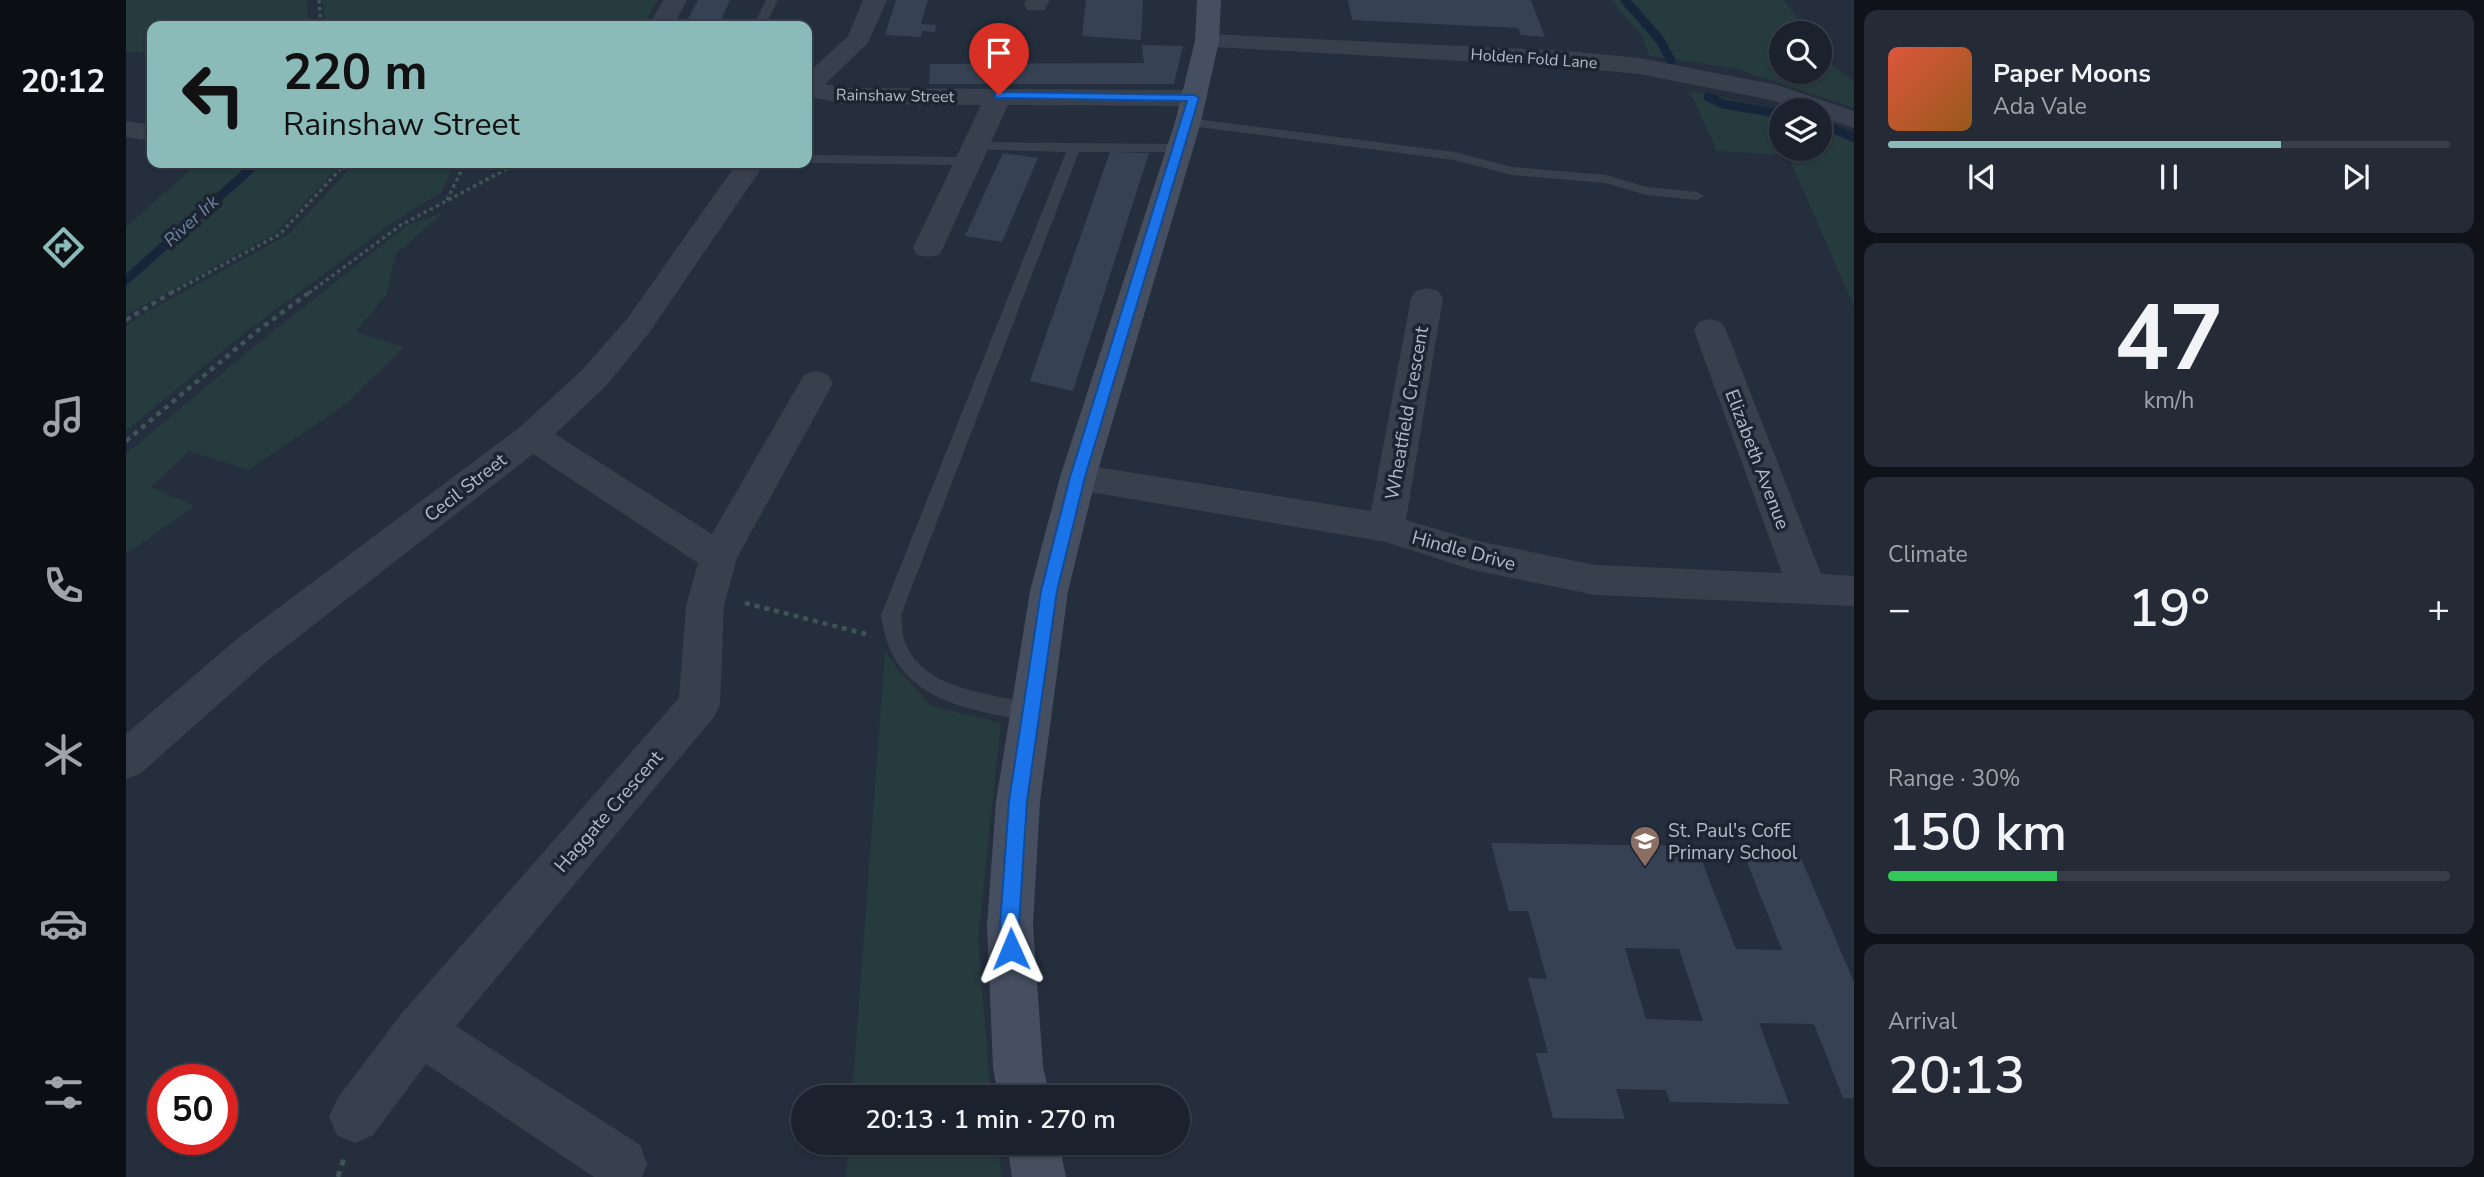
<!DOCTYPE html>
<meta charset="utf-8">
<style>
:root{--surface:#1b222e;--page:#242a36;--text:#f1f3f6;--muted:#a0a4aa;--line:#393f4a;--accent:#8bbbb9}
body{margin:0;font-family:"Nunito Sans",sans-serif;background:var(--page);color:var(--text);height:100vh;display:flex;flex-direction:column;font-size:26px;white-space:nowrap}
*{box-sizing:border-box;margin:0}
p{font-size:23px;color:var(--muted)}
.icon{flex:none;width:38px;height:38px;fill:none;stroke:currentColor;stroke-width:2;stroke-linecap:round;stroke-linejoin:round}
.map{position:relative;flex:1;overflow:hidden}
.drawer{display:flex;flex-direction:column;gap:10px;padding:10px;background:#0f1319;width:630px}
.drawer>*{flex:none}
.banner{position:absolute;left:21px;top:21px;width:665px;height:147px;border-radius:14px;box-shadow:0 2px 5px #0004,0 0 0 2px var(--line);background:#8bbbb9;color:#111;overflow:hidden}
.controls{position:absolute;left:1643px;top:21px;display:grid;gap:14px}
.controls a{display:grid;place-items:center;width:63px;height:63px;border-radius:50%;background:var(--surface);box-shadow:0 2px 5px #0004,0 0 0 2px var(--line);font-size:35px}
.speed{position:absolute;left:21px;top:1064px;display:flex;gap:14px;font-size:35px;font-weight:700;text-align:center}
.speed>*{display:grid;place-content:center;width:91px;height:91px;border-radius:50%;background:var(--surface);box-shadow:0 2px 5px #0004,0 0 0 2px var(--line);line-height:1}
.speed .limit{border:10px solid #d22;background:#fff;color:#111}
.pin{position:absolute;display:grid;place-items:center;width:60px;height:60px;color:#fff;margin:-72px -30px;border-radius:50% 50% 50% 0;rotate:-45deg;box-shadow:0 0 7px #0007}
.pin .icon{rotate:45deg}
.me{position:absolute;width:77px;margin:-38px;rotate:359deg;stroke-linejoin:round;filter:drop-shadow(0 0 5px #0008)}
.turn{display:flex;align-items:center;gap:24px;height:147px;padding:0 21px;font-size:32px}
.turn .icon{width:91px;height:91px;stroke-width:2.5}
.turn b{display:block;font-size:49px;line-height:60px}
.big{font-size:52px;font-weight:600;line-height:1.1}
.drawer .tile{flex:1;display:flex;flex-direction:column;justify-content:center;gap:10px;min-width:0;padding:0 24px;border-radius:14px;background:var(--page)}
.drawer .dial{align-items:center;gap:0}
.dial b{font-size:91px;line-height:1}
.song{display:flex;align-items:center;gap:21px}
.cover{width:84px;height:84px;border-radius:10px;background:linear-gradient(135deg,hsl(10 70% 55%),hsl(30 70% 35%))}
.played{height:7px;border-radius:4px;background:linear-gradient(90deg,var(--accent) 70%,var(--line) 70%)}
.keys{display:flex;justify-content:space-around;direction:ltr}
.heat{display:flex;justify-content:space-between;align-items:center;font-size:38px;direction:ltr}
.charge{height:10px;border-radius:5px;background:linear-gradient(90deg,#34c759 30%,var(--line) 0)}
.trip{position:absolute;left:665px;top:1085px;width:399px;height:70px;border-radius:35px;background:var(--surface);box-shadow:0 2px 5px #0004,0 0 0 2px var(--line);font-weight:600;line-height:70px;text-align:center}
main{display:flex;flex:1;min-height:0}
.menu{display:flex;flex-direction:column;width:126px;justify-content:space-around;align-items:center;background:#0b0e12;color:var(--muted)}
.menu .icon{width:49px;height:49px}
.menu .current{color:var(--accent)}
.menu b{font-size:32px;color:var(--text)}
.map>svg:first-child{display:block}
</style>
<main>
<nav class="menu">
<b>20:12</b>
<svg class="icon current" aria-label="directions" viewBox="0 0 24 24"><path d="M12 3l9 9-9 9-9-9zM9 14v-3h6M13 9l2 2-2 2"/></svg>
<svg class="icon" aria-label="music" viewBox="0 0 24 24"><path d="M9 18V5l10-2v13"/><circle cx="6" cy="18" r="3"/><circle cx="16" cy="16" r="3"/></svg>
<svg class="icon" aria-label="phone" viewBox="0 0 24 24"><path d="M5 4h4l2 5-3 2q2 4 5 5l2-3 5 2v4C11 20 4 13 5 4z"/></svg>
<svg class="icon" aria-label="climate" viewBox="0 0 24 24"><path d="M12 3v18M4 7l16 10M4 17L20 7"/></svg>
<svg class="icon" aria-label="car" viewBox="0 0 24 24"><path d="M5 17H2v-5l4-1 3-4h7l3 4 3 1v5h-3M9 17h6M6 11h13"/><circle cx="7" cy="17" r="2"/><circle cx="17" cy="17" r="2"/></svg>
<svg class="icon" aria-label="filters" viewBox="0 0 24 24"><path d="M4 7h16M4 17h16"/><circle cx="9" cy="7" r="2"/><circle cx="15" cy="17" r="2"/></svg>
</nav>
<div class="map">
<svg width="1728" height="1177" viewBox="0 0 1728 1177">
<rect width="100%" height="100%" fill="#242e3d"/>
<path fill="#263b3e" d="M0,0H181L183,26H26V52H0Z
M196,0H532L517,26H200Z
M1485,0H1658L1683,33H1656V72H1694V47L1709,67L1728,81V108L1608,68L1523,56L1516,36Z
M1564,91L1659,110H1656V149H1694V124L1728,138V307L1662,155L1591,151Z
M72,163H126L0,275V227Z
M135,163H216L150,233L0,315V285Z
M229,163H328L316,192L269,221L117,334L0,431V327L12,317L163,234Z
M318,212L270,254L260,295L230,332L278,347L220,404L122,470L63,451L25,487L69,506L0,554V454L126,348L280,226Z
M759,651L773,671L806,706L875,723L852,940L865,1097H726Z
M723,1143H870L876,1177H720Z"/>
<g fill="none" stroke-linecap="round" stroke-linejoin="round">
<path stroke="#17253a" stroke-width="9" d="M1499,0L1534,40L1545,61
M1582,97L1597,104L1656,114
M1694,123L1728,138
M0,280L131,163"/>
</g>
<path fill="#364253" fill-rule="evenodd" d="M572,0H604L592,26H558Z
M770,0H802L795,24L810,25L809,32L796,31L795,37L759,35Z
M960,0H1017L1015,40L956,36Z
M1222,0H1405L1419,37L1395,35L1392,28L1226,20Z
M1016,45L1057,46L1048,84H803L804,64L1018,63Z
M984,152L1023,153L947,391L904,381Z
M877,153L912,158L876,242L839,236Z
M1365,843L1570,846L1610,949L1656,950L1615,847H1670L1728,982V1098H1717L1688,1024L1633,1023L1663,1104L1544,1102L1540,1090L1490,1089L1499,1119L1427,1118L1410,1053H1422L1402,978L1421,979L1402,911H1383ZM1499,948L1553,949L1577,1021L1520,1019Z"/>
<g fill="none" stroke-linecap="round" stroke-linejoin="round">
<path stroke="#3f5456" stroke-width="3.5" stroke-dasharray="3.5 3.5" stroke-linecap="butt" d="M193,0L195,26
M321,200L339,163
M45,293L154,234L220,163
M183,293L275,225L392,163"/>
<path stroke="#3f5456" stroke-width="4.5" stroke-dasharray="5 5" stroke-linecap="butt" d="M0,320L48,291
M0,441L130,332L185,291
M619,603L740,634"/>
<path stroke="#3f5456" stroke-width="5" stroke-dasharray="6 6" stroke-linecap="butt" d="M212,1177L218,1158"/>
<path fill="#38404d" fill-rule="evenodd" d="M640,0H652L639,26H627Z
M1062,118L1329,152L1386,167L1480,175L1521,187L1571,192L1578,196L1571,200L1520,195L1479,183L1386,175L1328,160L1057,125L1055,122Z
M851,142L1054,144L1061,148L1054,152H953L775,615C776,624 776,634 779,642C799,694 869,691 912,707L915,713L912,719L905,722C834,707 766,700 755,615L940,152L846,149V143Z
M681,155L843,157L850,161L843,165L681,163Z"/>
<path fill="#38404d" fill-rule="evenodd" d="M537,0H561L547,26H523Z
M737,0H761L742,43L699,84L717,88L1068,90L1077,92L1081,98L1077,104L1068,106L882,105L817,248L813,255L802,257L791,255L787,248L855,105L717,104L681,96V74L722,36Z
M900,0H924L918,10H902L898,5Z
M1081,34L1441,51L1513,58L1651,85L1728,111V128L1694,117V110H1675L1645,100L1513,74L1441,67L1072,46L1069,41L1072,36Z
M0,121L26,125V141L0,137Z
M611,163H639L523,333L480,386L429,434L586,534L678,375L690,371L702,375L707,383L611,558L598,606L594,704L588,717L330,1026L514,1145L521,1164L516,1177H468L300,1064L247,1135L229,1143L211,1135L203,1117L211,1099L276,1013L553,698L560,606L572,563L407,454L140,662L15,773L0,779V734L112,638L394,427L456,370L501,319Z
M1301,288L1312,291L1317,298L1280,520L1347,540L1469,565L1656,573L1568,330L1573,322L1584,319L1595,322L1600,330L1695,574L1728,576V606L1469,595L1347,570L1260,542L952,490L939,486L934,477L939,468L952,464L1245,511L1285,298L1290,291Z"/>
<path fill="#464f60" fill-rule="evenodd" d="M1071,0H1095L1093,41L1075,122L970,477L942,591L914,801L907,925L917,1067L924,1097H872L867,1067L861,925L870,801L904,591L934,477L1049,122L1069,41Z
M881,1143H933L940,1177H886Z"/>
</g>
<path fill="#1a73e8" stroke="#114b97" stroke-width="2" d="M873,92L1068,95L1073,98L959,477L931,591L901,801L893,925L895,949L892,956L885,958L878,956L874,925L883,801L915,591L944,477L1061,101L869,98V93Z"/>
<defs>
<g id="school-pin" transform="scale(1.575)"><path d="M0 17L-7.5 6A9.5 9.5 0 1 1 7.5 6Z" fill="#8d6e63" stroke="#1d2532"/><path d="M0-5L7-2L0 1L-7-2ZM-4 1L0 2.5L4 1V4Q0 6-4 4Z" fill="#fff"/></g>
</defs>
<g fill-rule="evenodd">
<use href="#school-pin" x="1519" y="841"/>
</g>
<g text-anchor="middle" stroke-width="7" stroke-linejoin="round" paint-order="stroke">
<g font-size="16" fill="#b3bbc8" stroke="#1d2532">
<text transform="translate(1408 58) rotate(4)" y="6">Holden Fold Lane</text>
<text transform="translate(769 95) rotate(1)" y="6">Rainshaw Street</text>
</g>
<g font-size="18" font-style="italic" fill="#6d86a7" stroke="#1d2532">
<text transform="translate(65 221) rotate(-42)" y="6">River Irk</text>
</g>
<g font-size="19" fill="#b3bbc8" stroke="#1d2532">
<text transform="translate(1280 413) rotate(-80)" y="7">Wheatfield Crescent</text>
<text transform="translate(1632 459) rotate(69)" y="7">Elizabeth Avenue</text>
<text transform="translate(339 487) rotate(-38)" y="7">Cecil Street</text>
<text transform="translate(1338 550) rotate(15)" y="7">Hindle Drive</text>
<text transform="translate(482 811) rotate(-49)" y="7">Haggate Crescent</text>
</g>
<g font-size="19" fill="#b3bbc8" stroke="#1d2532" text-anchor="start">
<text x="1542" y="837">St. Paul's CofE<tspan x="1542" dy="22">Primary School</tspan></text>
</g>
</g>
</svg>
<div class="controls">
<a><svg class="icon" aria-label="search" viewBox="0 0 24 24"><circle cx="10" cy="10" r="6"/><path d="M15 15l6 6"/></svg></a>
<a><svg class="icon" aria-label="layers" viewBox="0 0 24 24"><path d="M12 4l9 5-9 5-9-5zM3 14l9 5 9-5"/></svg></a>
</div>
<div class="speed"><div class="limit">50</div></div>
<div class="pin" style="left:873px;top:95px;background:#d93025"><svg class="icon" aria-label="arrive" viewBox="0 0 24 24"><path d="M6 21V4h12l-3 4 3 4H6"/></svg></div>
<svg class="me" style="left:885px;top:949px" viewBox="-20 -20 40 40"><path d="M0-17L14 15 0 8-14 15z" fill="#1a73e8" stroke="#fff" stroke-width="4"/></svg>
<div class="trip">20:13 · 1 min · 270 m</div>
<div class="banner">
<div class="turn"><svg class="icon" aria-label="left" viewBox="0 0 24 24"><path d="M17 20v-9H6M10 6l-5 5 5 5"/></svg><div><b>220 m</b>Rainshaw Street</div></div>
</div>
</div>
<section class="drawer">
<div class="tile">
<div class="song"><i class="cover"></i><div><b>Paper Moons</b><p>Ada Vale</p></div></div>
<div class="played"></div>
<div class="keys"><svg class="icon" aria-label="previous" viewBox="0 0 24 24"><path d="M18 5L8 12l10 7zM5 5v14"/></svg><svg class="icon" aria-label="pause" viewBox="0 0 24 24"><path d="M8 5v14M16 5v14"/></svg><svg class="icon" aria-label="next" viewBox="0 0 24 24"><path d="M6 5l10 7-10 7zM19 5v14"/></svg></div>
</div>
<div class="tile dial"><b>47</b><p>km/h</p></div>
<div class="tile"><p>Climate</p>
<div class="heat"><a>−</a><b class="big">19°</b><a>+</a></div>
</div>
<div class="tile"><p>Range · 30%</p><b class="big">150 km</b><div class="charge"></div></div>
<div class="tile"><p>Arrival</p><b class="big">20:13</b></div>
</section>
</main>
